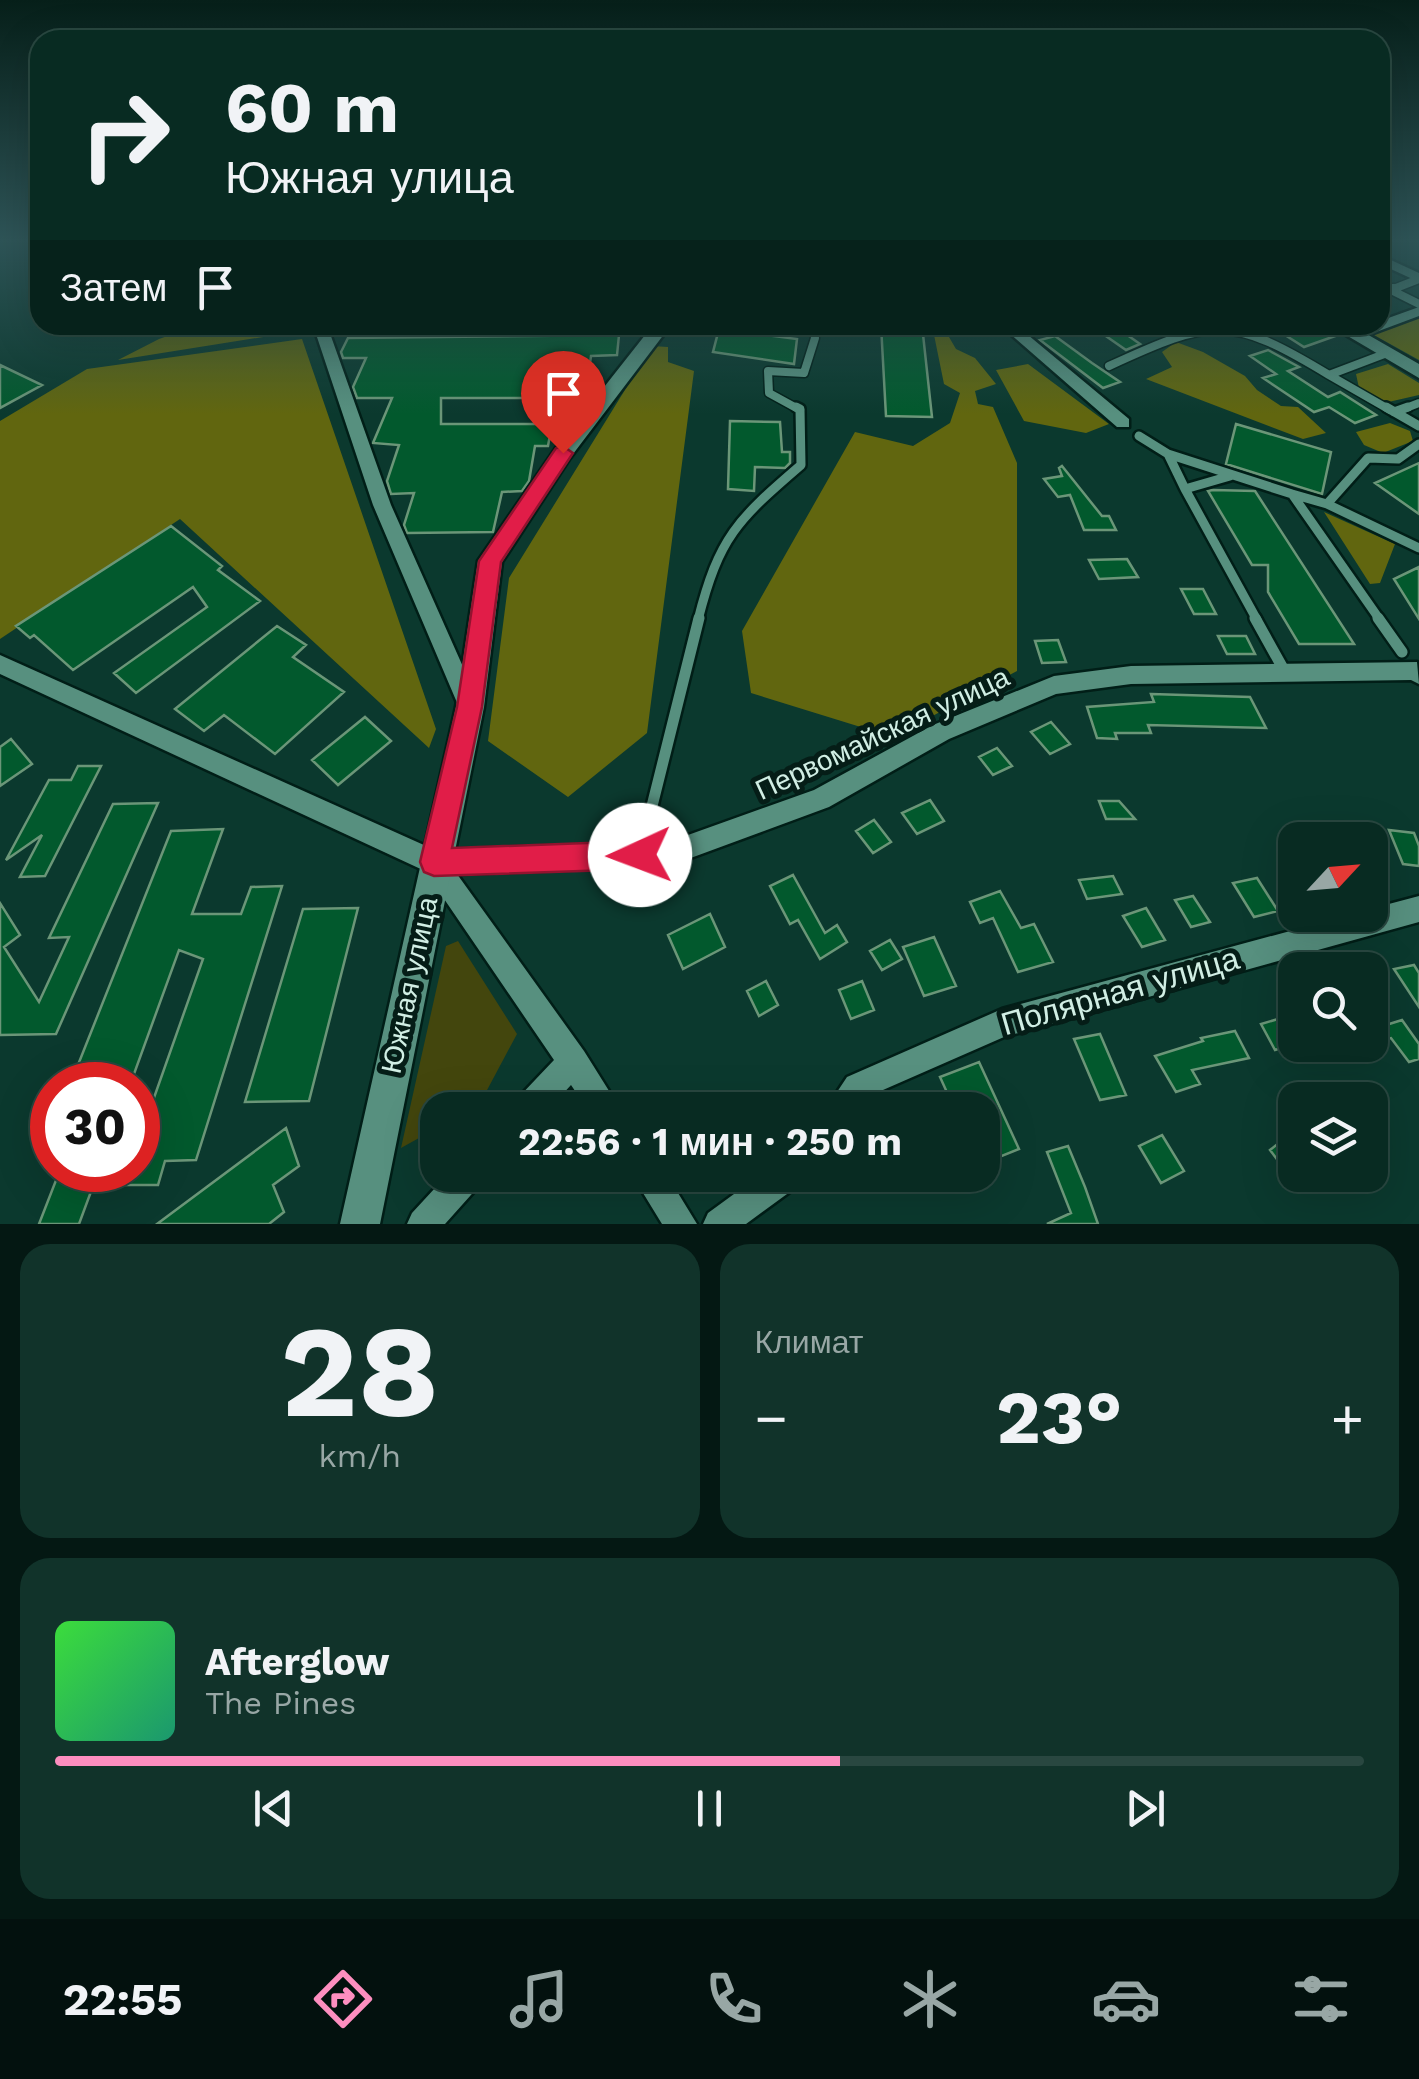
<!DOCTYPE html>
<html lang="ru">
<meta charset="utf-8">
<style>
:root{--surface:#082b22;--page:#11332a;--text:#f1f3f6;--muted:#98a7a5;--line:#294740;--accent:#fd8ebf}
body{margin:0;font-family:"Work Sans",sans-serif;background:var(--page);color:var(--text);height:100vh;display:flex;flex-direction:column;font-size:38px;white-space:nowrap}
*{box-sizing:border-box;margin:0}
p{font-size:32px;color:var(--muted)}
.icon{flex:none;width:55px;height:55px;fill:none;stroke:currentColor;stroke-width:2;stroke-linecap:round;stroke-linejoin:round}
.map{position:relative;height:1224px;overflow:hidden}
.drawer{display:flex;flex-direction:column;gap:20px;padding:20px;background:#041813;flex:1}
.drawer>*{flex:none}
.guide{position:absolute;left:30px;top:30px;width:1360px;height:305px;border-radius:30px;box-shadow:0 10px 40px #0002,0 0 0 2px var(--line);background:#082b22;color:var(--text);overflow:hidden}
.needle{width:65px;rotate:64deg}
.tools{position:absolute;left:1278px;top:822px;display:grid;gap:20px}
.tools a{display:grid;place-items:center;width:110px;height:110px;border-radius:20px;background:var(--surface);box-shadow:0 10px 40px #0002,0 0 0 2px var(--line);font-size:50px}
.speed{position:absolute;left:30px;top:1062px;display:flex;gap:20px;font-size:50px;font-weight:700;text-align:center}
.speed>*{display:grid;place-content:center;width:130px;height:130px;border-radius:50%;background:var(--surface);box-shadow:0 10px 40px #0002,0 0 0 2px var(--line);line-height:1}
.speed .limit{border:15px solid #d22;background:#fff;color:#111}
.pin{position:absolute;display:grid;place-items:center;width:85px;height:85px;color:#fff;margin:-102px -42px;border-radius:50% 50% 50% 0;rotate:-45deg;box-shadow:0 0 10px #0007}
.pin .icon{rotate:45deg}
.me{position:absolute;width:110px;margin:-55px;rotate:268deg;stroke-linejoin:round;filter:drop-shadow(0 0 8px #0008)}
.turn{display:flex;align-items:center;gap:35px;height:210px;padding:0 30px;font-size:45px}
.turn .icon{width:130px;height:130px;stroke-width:2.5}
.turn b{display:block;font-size:70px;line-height:85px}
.then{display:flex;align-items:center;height:95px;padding:0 30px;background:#0003;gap:20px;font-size:38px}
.big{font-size:75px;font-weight:700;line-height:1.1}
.drawer .tile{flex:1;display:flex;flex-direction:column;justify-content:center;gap:15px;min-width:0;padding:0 35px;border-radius:30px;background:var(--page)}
.drawer .dial{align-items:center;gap:0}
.dial b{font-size:130px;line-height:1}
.song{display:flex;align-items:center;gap:30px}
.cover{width:120px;height:120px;border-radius:15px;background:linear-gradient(135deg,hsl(120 70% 55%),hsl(160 70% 35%))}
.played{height:10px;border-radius:5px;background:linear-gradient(90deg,var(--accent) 60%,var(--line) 60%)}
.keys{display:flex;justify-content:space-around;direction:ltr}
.heat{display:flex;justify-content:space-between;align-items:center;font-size:55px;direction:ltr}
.drawer .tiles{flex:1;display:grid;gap:20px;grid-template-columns:1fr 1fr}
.tile:last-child{grid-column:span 2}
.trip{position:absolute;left:420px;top:1092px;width:580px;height:100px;border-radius:30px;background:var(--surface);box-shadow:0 10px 40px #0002,0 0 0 2px var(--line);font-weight:700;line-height:100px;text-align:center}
.dock{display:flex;height:160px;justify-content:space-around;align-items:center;background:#03110e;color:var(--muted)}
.dock .icon{width:70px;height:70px}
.dock .on{color:var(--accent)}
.dock b{font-size:45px;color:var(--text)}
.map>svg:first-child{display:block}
</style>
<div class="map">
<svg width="1419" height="1224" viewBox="0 0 1419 1224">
<rect width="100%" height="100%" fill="#0b392e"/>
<path fill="#43460d" d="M458,941L517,1034L478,1107L438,1110L437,1128L401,1148L446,946Z"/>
<path fill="#61660f" d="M1419,316V360L1372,334Z
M199,325H306V326L288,333L118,360L159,339Z
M932,325H942L956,349L975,358L996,384L975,391L978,404L993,407L1017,463V671L893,737L751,693L742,631L855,432L913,446L950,423L960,393L944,384Z
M302,339L436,729L429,748L180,519L0,639V421L87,369Z
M1176,342L1203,352L1245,376L1257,390L1281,406L1298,407L1326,433L1303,439L1146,379L1172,367L1162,352Z
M652,346L668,347V362L694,371L647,733L568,797L488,741L509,578Z
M1028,364L1109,424L1086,433L1024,421L996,370Z
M1388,364L1419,383V395L1384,403L1359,388L1356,374Z
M1390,423L1410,431L1413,441L1383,453L1364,445L1356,432Z
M1324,512L1395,544L1380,583L1370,584Z"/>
<path fill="#02592d" stroke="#6b9678" stroke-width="2.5" d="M881,325H922L932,417L886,416Z
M1090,325H1113L1140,344L1126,350Z
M1285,325H1325L1338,335L1304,347L1285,335L1296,332Z
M719,329L797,339L794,364L713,352Z
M619,335L617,355L591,356L585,398H441V424H552L548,446H535L529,481L522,491L502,492L493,532L407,533L404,525L414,493L391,494L387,481L399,445L373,443L392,398H357L353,387L366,358H343L341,352L348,338Z
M1055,336L1092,363L1120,382L1103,388L1040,340Z
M1268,350L1299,367L1288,371L1328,397L1340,392L1376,415L1355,423L1329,407L1314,412L1263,378L1276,374L1250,356Z
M0,365L42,385L0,408Z
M730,421L780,422L782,452H790V463L785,468L755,467L754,491L728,489Z
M1236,424L1331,452L1322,494L1226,464Z
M1419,463V514L1375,483Z
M1062,466L1102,516H1109L1116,530H1084L1070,495L1058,497L1044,479L1062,476L1059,468Z
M1213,490L1255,491L1354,644H1299L1268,592V565H1252L1208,491Z
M171,526L222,566L218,570L260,601L136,693L114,673L207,607L193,587L73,670L34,635L30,638L16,626Z
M1127,559L1138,577L1099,579L1089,560Z
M1419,567V619L1394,579Z
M1181,589H1203L1216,614H1194Z
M277,626L306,645L293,657L344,692L275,754L224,715L204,731L175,709Z
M1218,636H1246L1255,654H1227Z
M1058,640L1066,662L1042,663L1035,641Z
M1151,694L1250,697L1266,728L1148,725L1151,733H1115L1117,739L1097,738L1087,707L1154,702Z
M365,717L391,741L338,785L312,760Z
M1051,722L1070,744L1050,754L1031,732Z
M11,739L32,764L0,786V747Z
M997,748L1012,766L993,775L979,757Z
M78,766H101L45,876L20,877L42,835L6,860L49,780H71Z
M930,800L944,821L917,834L902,813Z
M1099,801H1119L1135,819H1106Z
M158,803L56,1034L0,1035V903L20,935L4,947L39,1002L69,937L49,938L113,804Z
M874,820L891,842L873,853L856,831Z
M223,829L192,914H241L251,887L282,886L196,1160L165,1161L158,1185H123L128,1170H138V1143L203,959L179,950L130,1085H70L171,831Z
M1389,830L1414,833L1419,846V866L1403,864Z
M793,875L825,933L837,925L847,942L820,959L798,920L790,924L770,886Z
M1113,876L1122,894L1087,899L1079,880Z
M1257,878L1278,911L1254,917L1233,883Z
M1000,891L1021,928L1034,924L1053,962L1018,972L993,918L980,923L970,902Z
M1193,896L1210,922L1191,927L1175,900Z
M358,908L309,1101L245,1102L303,909Z
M1146,908L1165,940L1142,947L1123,916Z
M710,914L725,947L683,969L668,935Z
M934,937L956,986L924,996L903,947Z
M890,940L902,959L882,970L870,951Z
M1414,965L1419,973V1007L1394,969Z
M766,981L778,1005L759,1016L747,991Z
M862,981L874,1010L851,1019L839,990Z
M1295,1014V1044L1275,1050L1261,1024Z
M1402,1020L1419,1044V1059L1409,1062L1391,1038L1370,1042V1030Z
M1235,1031L1249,1058L1192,1070L1200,1084L1176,1092L1155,1056L1203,1041L1201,1038Z
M1100,1034L1126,1095L1100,1100L1074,1039Z
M979,1062L1019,1149L982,1164V1110H955L940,1077Z
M286,1128L299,1166L273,1185L284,1212L269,1224H157Z
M1295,1130V1162L1285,1170L1270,1150Z
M1162,1135L1184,1171L1161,1183L1139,1146Z
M1068,1146L1085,1187L1098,1224H1047L1071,1213L1047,1152Z
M60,1170H99L79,1224H39Z"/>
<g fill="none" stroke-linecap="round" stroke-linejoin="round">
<g stroke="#011e17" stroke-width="11">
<path id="service-far2" d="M1380,288H1396L1419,279
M1389,289L1419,304
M1109,366C1213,318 1230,315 1329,375L1387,353
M1329,375L1390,410
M800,410L769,393L768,371L804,373L815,338L813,325
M1401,410L1419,403"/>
</g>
<g stroke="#011e17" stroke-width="14">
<path id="service-far1" d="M1386,407L1419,426
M1394,412L1408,407
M1139,436L1168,454
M1230,476L1185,489L1168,454L1292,494L1380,620
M1185,489L1257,620
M1292,494L1327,504L1368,458L1398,459L1419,444
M1327,504L1419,548
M698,620C719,537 737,520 801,465L800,409L796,407"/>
</g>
<g stroke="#011e17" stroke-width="16">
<path id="service" d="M1255,618L1285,672
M1378,618L1402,652
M640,854L699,618"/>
</g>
<g stroke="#011e17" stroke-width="5">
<path id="minor" d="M1380,255L1419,273V282L1380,264Z
M1419,307V316L1360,338L1348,335L1369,325H1380V321Z
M313,325H327L391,505L480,705L477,712L469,714L461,712L373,505Z
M1000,325H1016L1129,419V427H1117Z
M0,655L435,850L640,843L688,835L814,790L933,725L1054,676L1131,666L1417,662L1419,684L1411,680L1131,684L1056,694L949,739L829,807L688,859L640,867L457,874L584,1051L621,1110H588L571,1085L548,1110H513L517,1099L554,1060L425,871L0,674Z
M1419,896V922L1004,1037L867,1097L858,1110H825L847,1077L1002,1009L1349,915H1370V909Z
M447,1175H484L479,1186L445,1224H407L412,1213Z
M632,1175H667L697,1224H662Z
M760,1175H803L798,1186L746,1224H703L708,1213Z"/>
</g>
<g stroke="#011e17" stroke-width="5">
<path id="tertiary" d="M653,325H671L570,458L502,562L484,707L380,1224H340L456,707L478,561L556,448Z
M1329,325H1351L1419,364V378Z"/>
</g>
<use href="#service-far2" stroke="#57907f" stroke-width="8"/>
<use href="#service-far1" stroke="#57907f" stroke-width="9"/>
<use href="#service" stroke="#57907f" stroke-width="11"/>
<use href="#minor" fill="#57907f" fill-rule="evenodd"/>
<use href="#tertiary" fill="#57907f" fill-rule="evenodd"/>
</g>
<linearGradient id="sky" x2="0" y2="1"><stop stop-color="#061f19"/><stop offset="0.58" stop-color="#2e5457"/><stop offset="1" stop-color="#2e5457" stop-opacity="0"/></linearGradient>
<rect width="1419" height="414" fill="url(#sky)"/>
<path fill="#e11d48" stroke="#92132f" stroke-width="2.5" d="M563,446L573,453L501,562L482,707L452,848L640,841L650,845L654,855L650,865L640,869L434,876L424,872L420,862L457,707L479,561L556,448Z"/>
<g text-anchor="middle" stroke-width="10" stroke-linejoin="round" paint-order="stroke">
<g font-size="28" fill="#d1eee4" stroke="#051d17">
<text transform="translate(882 733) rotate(-25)" y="10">Первомайская улица</text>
<text transform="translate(409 985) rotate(-78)" y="10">Южная улица</text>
</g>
<g font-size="32" fill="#d1eee4" stroke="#051d17">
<text transform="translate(1120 991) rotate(-16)" y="11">Полярная улица</text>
</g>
</g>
</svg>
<div class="tools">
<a><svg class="needle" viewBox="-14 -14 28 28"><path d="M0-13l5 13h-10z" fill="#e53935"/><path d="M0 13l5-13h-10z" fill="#98a7a5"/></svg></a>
<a><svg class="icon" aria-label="search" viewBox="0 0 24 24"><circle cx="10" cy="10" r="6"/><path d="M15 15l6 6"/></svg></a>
<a><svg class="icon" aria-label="layers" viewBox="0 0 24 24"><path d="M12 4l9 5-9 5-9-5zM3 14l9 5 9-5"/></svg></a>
</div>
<div class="speed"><div class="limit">30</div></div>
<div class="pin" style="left:563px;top:453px;background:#d93025"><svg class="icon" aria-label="arrive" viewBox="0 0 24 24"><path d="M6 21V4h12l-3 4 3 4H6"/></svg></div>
<svg class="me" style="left:640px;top:855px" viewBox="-20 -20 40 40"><circle r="19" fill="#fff"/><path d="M0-13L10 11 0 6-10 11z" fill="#e11d48"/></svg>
<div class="trip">22:56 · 1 мин · 250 m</div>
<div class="guide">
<div class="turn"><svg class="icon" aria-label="right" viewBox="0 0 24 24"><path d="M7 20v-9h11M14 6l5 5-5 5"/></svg><div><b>60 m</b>Южная улица</div></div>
<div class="then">Затем<svg class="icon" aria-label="arrive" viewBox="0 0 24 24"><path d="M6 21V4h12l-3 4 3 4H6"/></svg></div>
</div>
</div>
<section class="drawer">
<div class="tiles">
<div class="tile dial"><b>28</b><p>km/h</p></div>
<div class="tile"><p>Климат</p>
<div class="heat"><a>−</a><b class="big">23°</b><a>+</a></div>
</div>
<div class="tile">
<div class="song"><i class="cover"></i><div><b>Afterglow</b><p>The Pines</p></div></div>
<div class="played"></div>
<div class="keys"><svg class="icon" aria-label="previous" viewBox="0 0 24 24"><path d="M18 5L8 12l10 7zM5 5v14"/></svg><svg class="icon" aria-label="pause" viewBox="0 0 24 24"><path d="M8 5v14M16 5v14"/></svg><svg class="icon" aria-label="next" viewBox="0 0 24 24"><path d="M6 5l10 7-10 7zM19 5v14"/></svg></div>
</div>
</div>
</section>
<nav class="dock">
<b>22:55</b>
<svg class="icon on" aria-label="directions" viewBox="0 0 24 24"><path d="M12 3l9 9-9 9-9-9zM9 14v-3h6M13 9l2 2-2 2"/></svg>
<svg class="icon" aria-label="music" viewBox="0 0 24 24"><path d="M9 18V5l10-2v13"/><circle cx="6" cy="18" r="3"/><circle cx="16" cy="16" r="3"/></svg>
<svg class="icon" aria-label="phone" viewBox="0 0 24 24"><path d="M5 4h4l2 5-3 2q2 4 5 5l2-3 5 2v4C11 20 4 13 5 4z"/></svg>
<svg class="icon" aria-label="climate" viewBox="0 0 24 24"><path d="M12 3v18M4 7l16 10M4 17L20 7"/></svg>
<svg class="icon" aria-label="car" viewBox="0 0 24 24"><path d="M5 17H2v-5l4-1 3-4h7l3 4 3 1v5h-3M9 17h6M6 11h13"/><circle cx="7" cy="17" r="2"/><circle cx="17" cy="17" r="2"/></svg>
<svg class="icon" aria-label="filters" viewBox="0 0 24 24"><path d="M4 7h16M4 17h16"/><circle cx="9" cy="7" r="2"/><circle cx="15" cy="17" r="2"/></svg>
</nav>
